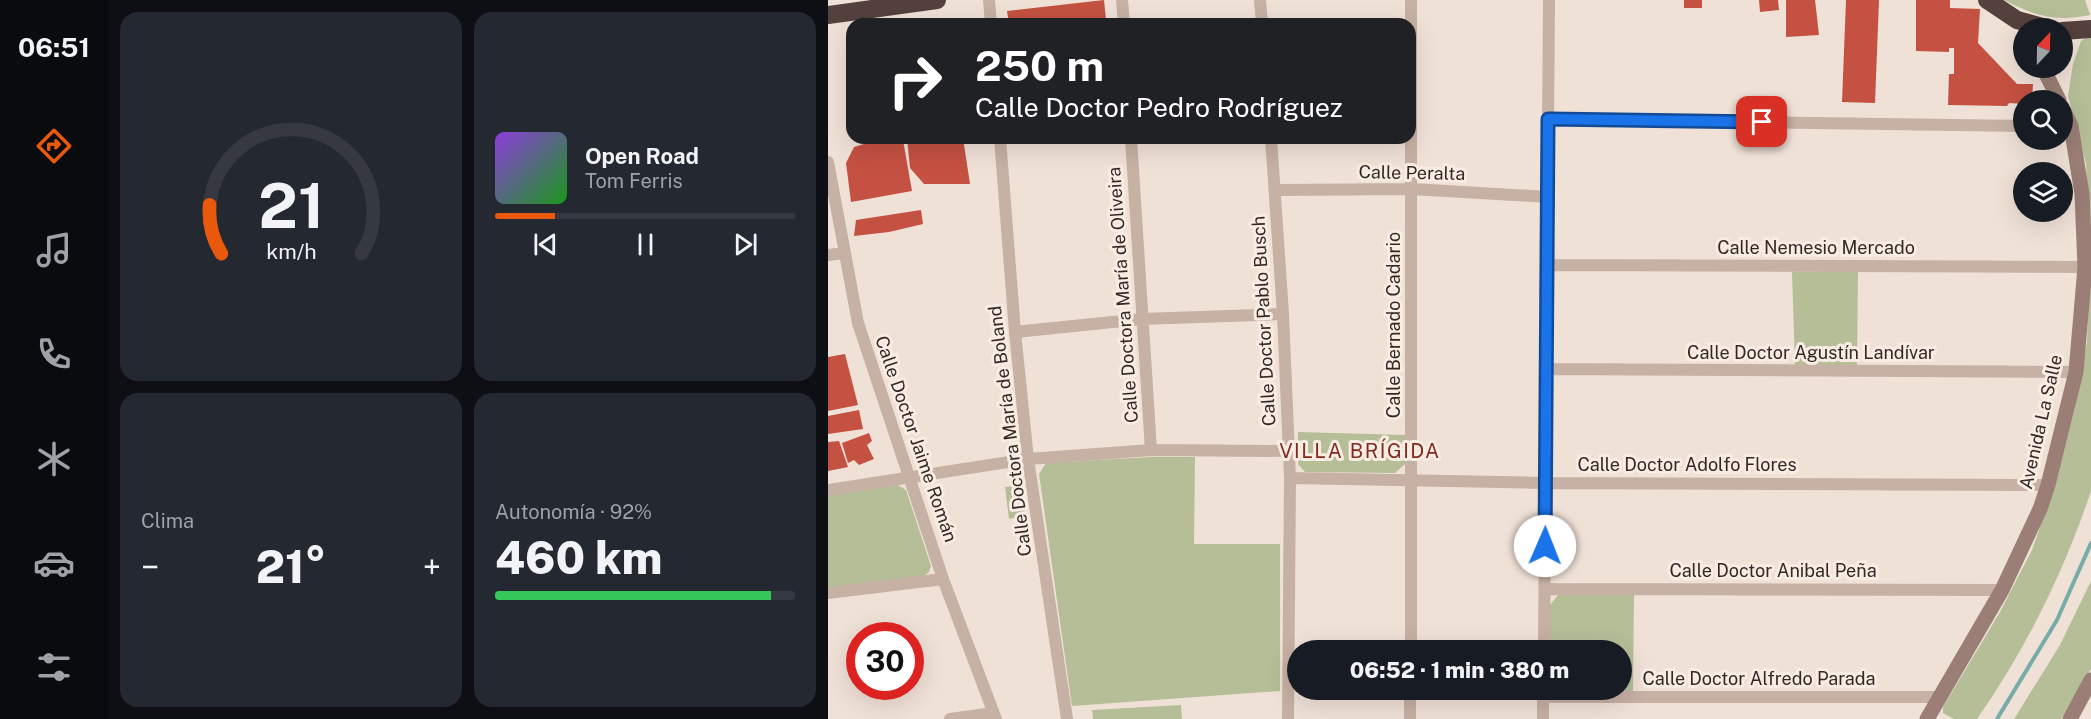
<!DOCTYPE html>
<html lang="es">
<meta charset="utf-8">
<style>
:root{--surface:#171b24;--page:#242831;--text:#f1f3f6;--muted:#9ea1a6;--line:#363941;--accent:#ea580c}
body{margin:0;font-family:"Public Sans",sans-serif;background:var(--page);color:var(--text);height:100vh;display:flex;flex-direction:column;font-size:22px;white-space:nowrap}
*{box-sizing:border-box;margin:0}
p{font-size:20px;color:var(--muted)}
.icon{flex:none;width:33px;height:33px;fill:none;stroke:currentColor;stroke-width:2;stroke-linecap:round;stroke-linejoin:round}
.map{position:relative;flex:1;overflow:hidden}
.side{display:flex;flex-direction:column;gap:12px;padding:12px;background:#0d0f14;width:720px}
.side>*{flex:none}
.guide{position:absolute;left:18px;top:18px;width:570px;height:126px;border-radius:18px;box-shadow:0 6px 24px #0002;background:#202124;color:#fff;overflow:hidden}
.needle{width:39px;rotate:22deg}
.controls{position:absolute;left:1185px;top:18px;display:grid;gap:12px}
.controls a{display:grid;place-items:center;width:60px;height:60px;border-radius:50%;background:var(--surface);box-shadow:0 6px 24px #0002;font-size:30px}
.speed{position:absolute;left:18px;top:622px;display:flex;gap:12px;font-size:30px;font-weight:700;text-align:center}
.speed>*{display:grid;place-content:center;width:78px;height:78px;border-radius:50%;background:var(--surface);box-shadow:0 6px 24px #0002;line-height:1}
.speed .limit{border:9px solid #d22;background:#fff;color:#111}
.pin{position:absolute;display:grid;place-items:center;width:51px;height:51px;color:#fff;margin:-26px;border-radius:12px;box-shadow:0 3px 9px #0006}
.me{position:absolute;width:66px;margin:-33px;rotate:1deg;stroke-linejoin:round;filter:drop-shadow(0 0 4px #0008)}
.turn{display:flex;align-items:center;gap:21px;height:126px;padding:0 30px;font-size:27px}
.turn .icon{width:78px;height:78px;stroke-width:2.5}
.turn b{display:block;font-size:42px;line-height:51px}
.big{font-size:45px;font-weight:800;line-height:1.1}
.side .card{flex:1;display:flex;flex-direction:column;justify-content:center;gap:9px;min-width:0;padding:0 21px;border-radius:18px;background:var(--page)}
.side .dial{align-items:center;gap:0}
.dial svg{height:156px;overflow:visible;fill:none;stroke:var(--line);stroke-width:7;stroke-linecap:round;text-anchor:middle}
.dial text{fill:var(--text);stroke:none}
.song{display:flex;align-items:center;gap:18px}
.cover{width:72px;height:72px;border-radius:9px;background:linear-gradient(135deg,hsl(270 70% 55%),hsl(120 70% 35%))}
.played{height:6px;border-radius:3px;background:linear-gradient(90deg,var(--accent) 20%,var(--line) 20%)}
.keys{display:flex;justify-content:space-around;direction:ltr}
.heat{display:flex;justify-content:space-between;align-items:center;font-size:33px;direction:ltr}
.charge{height:9px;border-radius:4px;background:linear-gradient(90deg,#34c759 92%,var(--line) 0)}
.side .tiles{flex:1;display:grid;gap:12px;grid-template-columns:repeat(2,1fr)}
.trip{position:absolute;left:459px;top:640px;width:345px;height:60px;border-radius:30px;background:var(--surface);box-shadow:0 6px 24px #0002;font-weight:800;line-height:60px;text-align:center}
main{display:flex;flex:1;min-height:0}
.dock{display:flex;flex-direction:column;width:108px;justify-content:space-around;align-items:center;background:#090b0e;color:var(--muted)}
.dock .icon{width:42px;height:42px}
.dock .selected{color:var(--accent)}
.dock b{font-size:27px;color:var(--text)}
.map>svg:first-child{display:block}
</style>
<main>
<nav class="dock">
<b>06:51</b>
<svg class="icon selected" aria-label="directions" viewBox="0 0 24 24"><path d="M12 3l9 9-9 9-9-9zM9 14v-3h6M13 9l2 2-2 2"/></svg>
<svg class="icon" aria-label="music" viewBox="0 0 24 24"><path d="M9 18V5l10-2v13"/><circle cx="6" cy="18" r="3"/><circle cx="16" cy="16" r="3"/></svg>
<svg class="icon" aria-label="phone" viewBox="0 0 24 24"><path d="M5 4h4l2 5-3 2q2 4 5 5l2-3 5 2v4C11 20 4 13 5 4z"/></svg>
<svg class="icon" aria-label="climate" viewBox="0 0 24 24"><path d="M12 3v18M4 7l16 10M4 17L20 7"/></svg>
<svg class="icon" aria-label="car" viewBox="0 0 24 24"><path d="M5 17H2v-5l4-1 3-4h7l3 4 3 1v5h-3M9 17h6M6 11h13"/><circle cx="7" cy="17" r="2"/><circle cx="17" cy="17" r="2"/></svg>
<svg class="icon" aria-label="filters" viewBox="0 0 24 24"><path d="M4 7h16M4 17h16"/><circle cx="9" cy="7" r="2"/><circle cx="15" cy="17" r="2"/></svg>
</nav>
<section class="side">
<div class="tiles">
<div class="card dial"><svg viewBox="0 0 100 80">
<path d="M14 69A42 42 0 1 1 86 69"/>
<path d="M14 69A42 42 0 0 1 8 44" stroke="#ea580c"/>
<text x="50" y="56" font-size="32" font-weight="700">21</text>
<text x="50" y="72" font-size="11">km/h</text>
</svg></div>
<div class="card">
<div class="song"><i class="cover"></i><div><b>Open Road</b><p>Tom Ferris</p></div></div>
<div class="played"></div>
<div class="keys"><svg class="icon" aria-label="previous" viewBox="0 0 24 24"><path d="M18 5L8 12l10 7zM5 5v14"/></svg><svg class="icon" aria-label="pause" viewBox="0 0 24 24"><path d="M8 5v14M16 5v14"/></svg><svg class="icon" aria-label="next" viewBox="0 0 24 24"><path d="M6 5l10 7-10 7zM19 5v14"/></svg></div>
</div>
<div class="card"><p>Clima</p>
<div class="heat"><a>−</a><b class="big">21°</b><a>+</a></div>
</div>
<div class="card"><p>Autonomía · 92%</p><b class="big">460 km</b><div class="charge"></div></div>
</div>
</section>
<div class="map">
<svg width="1263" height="719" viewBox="0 0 1263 719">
<rect width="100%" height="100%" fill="#f0e1d7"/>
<path fill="#b6be98" d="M1176,0H1257L1262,15C1227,22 1207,16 1176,0Z
M1260,36H1263V491C1236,572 1198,649 1149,719H1126L1115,713V707L1172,612L1204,550L1229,479L1247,407L1259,342L1263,246L1258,164L1240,96L1245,64L1253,41Z
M964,272H1030L1029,368L967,366Z
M470,432L577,435V464L567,473L477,472L470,464Z
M323,457H367L366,544H452V691L244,706L211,474L218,463Z
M70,485L78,490L103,566L101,572L96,576L0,589V495Z
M193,485L197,516L181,519L177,487Z
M1263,581V669L1233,719H1186L1232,645Z
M731,594H806L805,692L729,690H794V651H721L722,605Z
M353,705L354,719H265L264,710Z"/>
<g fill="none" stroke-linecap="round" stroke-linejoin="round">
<path stroke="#77aca8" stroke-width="4" d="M1169,719L1229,620L1263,543"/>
</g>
<path fill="#c45142" d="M276,0L278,20L248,24H181L179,11Z
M856,0H874V8H856Z
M931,0H950L951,10L932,12Z
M958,0H987L991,35L958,37Z
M1018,0H1051L1047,103L1014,102Z
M1088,0H1122V8L1152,9L1150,43L1189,84H1205L1204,100H1196V104L1181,103L1179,106L1120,105L1121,74H1126V48H1121V52L1088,51Z
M79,138H135L142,184H96L82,168Z
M53,139L65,142L75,140L84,191L23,202L18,163L26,147Z
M93,210L95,224L61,232L26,236L28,220Z
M17,354L30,405L0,411V357Z
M31,410L35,429L0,434V416Z
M41,433L44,441L39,445L46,459L31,465L26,460L20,463L14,443Z
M11,441L20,467L0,471V442Z"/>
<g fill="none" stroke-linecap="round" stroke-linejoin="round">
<path stroke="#c7b0a4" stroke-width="12" d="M161,0L163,24
M294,0L296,24
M432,0L434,24
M720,119L1196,126
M172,138L187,332L200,459L239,719
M303,138L323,450
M443,138L455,314L462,478L460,719
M0,162L30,323L115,579L168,719
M448,190L584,189L720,197
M0,255L17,253
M718,265L1257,267
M187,332L314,319L455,314
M718,369L1248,372
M462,478L718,483L1220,485
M0,490L200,459L323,450L460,451
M717,589L1174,590
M0,593L115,579
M583,651V0
M716,651L721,0
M715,697H1112
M122,719L165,713
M582,719V690
M715,719V691"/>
<path stroke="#9b7e75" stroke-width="15" d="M1215,68L1231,100
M1099,719L1174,590L1212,509L1220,485L1248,372L1257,267L1254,194L1243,126L1234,107
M1242,719L1263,680"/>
<path stroke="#54413d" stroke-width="18" d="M1159,0L1189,20L1218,28
M0,15L109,0
M1234,31L1263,29"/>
</g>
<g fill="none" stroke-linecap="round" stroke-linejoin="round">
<g stroke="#114b97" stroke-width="15">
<path id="route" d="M717,546L720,119L934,122"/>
</g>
<use href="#route" stroke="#1a73e8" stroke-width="10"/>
</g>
<g text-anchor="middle" stroke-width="6" stroke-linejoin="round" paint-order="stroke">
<g font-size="18" fill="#332825" stroke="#f8ece3">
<text transform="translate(584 173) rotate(1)" y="6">Calle Peralta</text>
<text x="988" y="254">Calle Nemesio Mercado</text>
<text transform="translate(295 295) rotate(-94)" y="6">Calle Doctora María de Oliveira</text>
<text transform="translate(436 321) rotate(-93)" y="6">Calle Doctor Pablo Busch</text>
<text transform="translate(566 325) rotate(-90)" y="6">Calle Bernado Cadario</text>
<text x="983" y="359">Calle Doctor Agustín Landívar</text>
<text transform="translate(1213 422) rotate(-77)" y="6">Avenida La Salle</text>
<text transform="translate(182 431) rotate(-97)" y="6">Calle Doctora María de Boland</text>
<text transform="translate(88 439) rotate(71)" y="6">Calle Doctor Jaime Román</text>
<text x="859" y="471">Calle Doctor Adolfo Flores</text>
<text x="945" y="577">Calle Doctor Anibal Peña</text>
<text x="931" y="685">Calle Doctor Alfredo Parada</text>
</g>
<g font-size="20" letter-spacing="1.5" fill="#802b20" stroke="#f8ece3">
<text x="532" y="458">VILLA BRÍGIDA</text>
</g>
</g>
</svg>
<div class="controls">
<a><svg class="needle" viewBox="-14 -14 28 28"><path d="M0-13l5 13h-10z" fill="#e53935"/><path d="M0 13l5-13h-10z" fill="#9ea1a6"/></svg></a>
<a><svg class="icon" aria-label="search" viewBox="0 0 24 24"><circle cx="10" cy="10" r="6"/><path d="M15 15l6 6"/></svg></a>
<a><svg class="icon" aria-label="layers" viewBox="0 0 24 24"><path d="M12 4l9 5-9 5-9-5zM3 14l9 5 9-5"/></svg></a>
</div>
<div class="speed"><div class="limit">30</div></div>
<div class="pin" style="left:934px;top:122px;background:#d93025"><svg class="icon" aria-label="arrive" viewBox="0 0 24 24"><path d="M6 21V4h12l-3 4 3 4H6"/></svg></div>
<svg class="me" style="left:717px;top:546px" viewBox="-20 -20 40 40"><circle r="19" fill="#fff"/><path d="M0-13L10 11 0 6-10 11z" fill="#1a73e8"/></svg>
<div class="trip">06:52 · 1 min · 380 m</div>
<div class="guide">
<div class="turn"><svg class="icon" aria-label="right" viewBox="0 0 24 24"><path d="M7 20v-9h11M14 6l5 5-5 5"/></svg><div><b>250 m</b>Calle Doctor Pedro Rodríguez</div></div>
</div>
</div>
</main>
